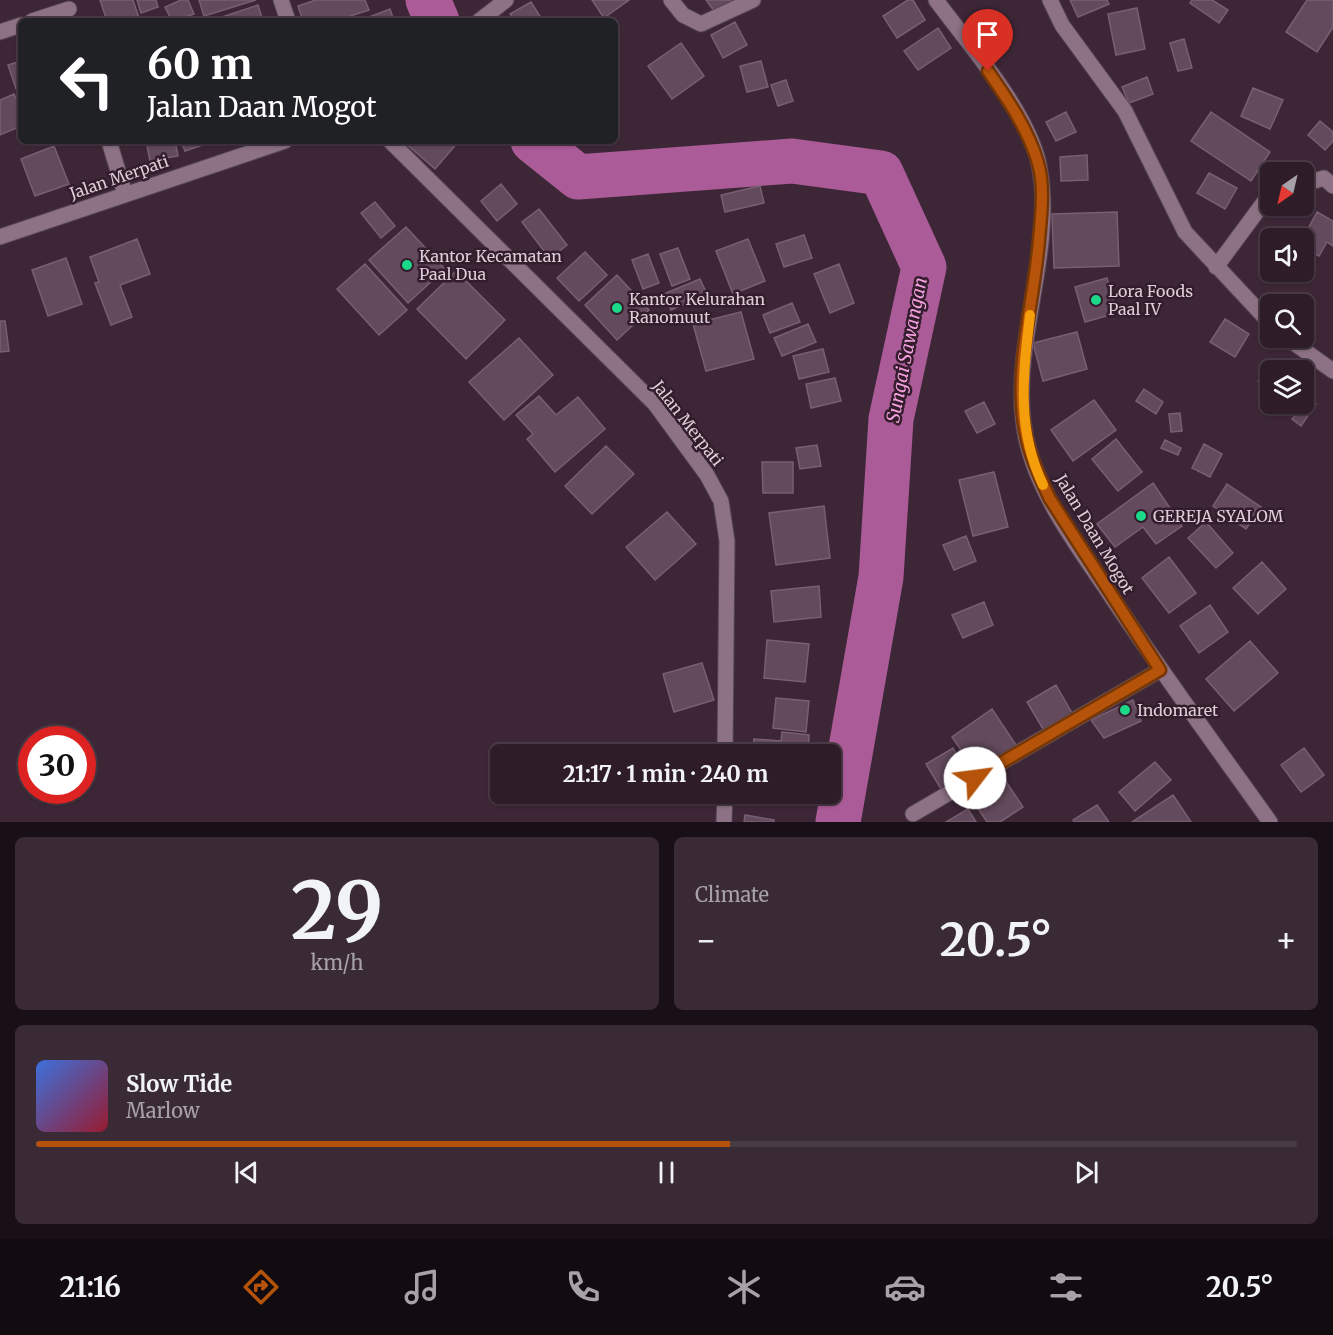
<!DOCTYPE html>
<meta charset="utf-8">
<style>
:root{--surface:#2e1d29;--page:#3a2a35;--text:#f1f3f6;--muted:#a7a2a8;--line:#493b46;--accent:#b45309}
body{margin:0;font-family:Merriweather,serif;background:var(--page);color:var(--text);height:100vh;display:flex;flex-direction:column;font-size:22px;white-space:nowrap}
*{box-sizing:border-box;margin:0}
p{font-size:20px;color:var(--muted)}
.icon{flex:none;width:33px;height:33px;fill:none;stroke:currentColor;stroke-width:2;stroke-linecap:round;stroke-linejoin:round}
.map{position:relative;height:822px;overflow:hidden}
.sheet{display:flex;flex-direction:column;gap:15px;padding:15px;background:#191017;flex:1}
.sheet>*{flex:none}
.banner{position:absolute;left:18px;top:18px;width:600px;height:126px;border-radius:9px;box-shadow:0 2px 4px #0004,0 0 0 2px var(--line);background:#202124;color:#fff;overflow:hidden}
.needle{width:39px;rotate:214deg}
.fabs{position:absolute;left:1260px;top:162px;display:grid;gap:12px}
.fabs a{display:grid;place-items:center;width:54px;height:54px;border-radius:9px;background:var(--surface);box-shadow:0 2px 4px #0004,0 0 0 2px var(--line);font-size:30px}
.speed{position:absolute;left:18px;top:726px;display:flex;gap:12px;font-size:30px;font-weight:700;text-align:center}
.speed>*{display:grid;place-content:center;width:78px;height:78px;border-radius:50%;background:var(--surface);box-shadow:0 2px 4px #0004,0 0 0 2px var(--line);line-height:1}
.speed .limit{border:9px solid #d22;background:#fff;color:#111}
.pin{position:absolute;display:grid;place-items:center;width:51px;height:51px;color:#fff;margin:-62px -26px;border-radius:50% 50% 50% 0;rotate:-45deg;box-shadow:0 0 6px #0007}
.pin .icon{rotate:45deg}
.me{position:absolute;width:66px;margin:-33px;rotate:60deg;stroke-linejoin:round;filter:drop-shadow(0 0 4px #0008)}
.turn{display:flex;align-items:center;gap:21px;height:126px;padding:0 30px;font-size:27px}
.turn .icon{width:78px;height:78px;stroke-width:2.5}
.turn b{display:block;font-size:42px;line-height:51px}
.big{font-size:45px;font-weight:700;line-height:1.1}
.sheet .tile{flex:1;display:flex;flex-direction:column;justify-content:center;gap:9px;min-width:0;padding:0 21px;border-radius:9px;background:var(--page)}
.sheet .dial{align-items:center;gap:0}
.dial b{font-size:78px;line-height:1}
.song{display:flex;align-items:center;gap:18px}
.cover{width:72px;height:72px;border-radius:9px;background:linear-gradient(135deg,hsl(220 70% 55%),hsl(350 70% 35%))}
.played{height:6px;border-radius:3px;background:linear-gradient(90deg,var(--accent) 55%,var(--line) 55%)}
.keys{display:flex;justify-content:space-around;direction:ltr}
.heat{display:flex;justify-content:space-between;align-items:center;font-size:33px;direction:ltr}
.sheet .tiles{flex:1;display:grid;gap:15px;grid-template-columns:1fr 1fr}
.tile:last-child{grid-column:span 2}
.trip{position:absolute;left:490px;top:744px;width:351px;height:60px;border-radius:9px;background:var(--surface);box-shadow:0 2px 4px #0004,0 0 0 2px var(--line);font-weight:700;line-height:60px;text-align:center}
.tabs{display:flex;height:96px;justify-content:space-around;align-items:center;background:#120c10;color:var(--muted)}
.tabs .icon{width:42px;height:42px}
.tabs .current{color:var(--accent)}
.tabs b{font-size:27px;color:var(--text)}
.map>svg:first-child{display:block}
</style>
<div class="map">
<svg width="1333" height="822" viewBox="0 0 1333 822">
<rect width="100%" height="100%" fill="#3d2737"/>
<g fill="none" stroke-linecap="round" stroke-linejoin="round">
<path stroke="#ab5b97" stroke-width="45" d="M428,0L437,21
M533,141L578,177L792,161L881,173L924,267L891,419L881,577L838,822"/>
</g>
<path fill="#634a5c" stroke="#795f71" stroke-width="1.5" d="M100,0H133L140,21H107Z
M137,0H156L158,7L141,13Z
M181,0H188L194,14L172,21L165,7Z
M199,0H256L204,16Z
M316,0H365L369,10L335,21H303L298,6Z
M592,0H629L604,18Z
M706,0H733L734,2L717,15Z
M908,0H913L925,20L897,38L883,16Z
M1070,0H1107L1109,4L1078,17Z
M1192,0H1212L1228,10L1219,23L1190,3Z
M1307,0H1333V27L1317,52L1286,32Z
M531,2L543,21H515L510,14Z
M258,5L263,21H210Z
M1137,8L1145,49L1116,55L1108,14Z
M390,9L394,21H359Z
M735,22L747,45L723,58L711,35Z
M938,28L951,48L918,70L904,51Z
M1184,39L1192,68L1178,71L1170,43Z
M681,43L704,76L672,99L648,66Z
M21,61V103L8,65Z
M761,61L768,87L747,92L740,66Z
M1147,77L1153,94L1129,103L1122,87Z
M786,80L793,101L778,106L771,85Z
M1253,88L1283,100L1270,129L1241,116Z
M14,94L21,110V126L0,135V100Z
M1066,112L1076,132L1056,141L1046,122Z
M1211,112L1270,152L1251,181L1191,141Z
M1320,121L1333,132V141L1325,150L1308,135Z
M146,141H175L178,156L150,161Z
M181,141H198L200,146L185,151Z
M403,141H459L435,169Z
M54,146L69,184L35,196L21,159Z
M1087,155L1088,180L1061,181L1060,157Z
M1209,173L1237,188L1225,209L1197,193Z
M501,184L517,204L497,221L481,201Z
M760,186L764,203L725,212L721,195Z
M375,202L395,226L381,238L361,213Z
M539,209L567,245L550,259L522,222Z
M1117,212L1119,266L1054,268L1052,214Z
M1317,212L1333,221V246L1327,242L1319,256L1304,248L1303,238Z
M406,227L445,269L408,303L369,260Z
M804,235L812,258L784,267L776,244Z
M137,239L150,274L120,285L132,317L111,325L95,283L99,282L90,257Z
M748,239L765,281L733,294L716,251Z
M678,248L690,279L672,286L660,254Z
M585,252L607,275L579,301L557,278Z
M648,254L659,283L643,289L632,260Z
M66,258L82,304L48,316L32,270Z
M365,264L407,310L379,335L337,289Z
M839,264L854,303L830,313L814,274Z
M456,271L505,320L466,359L417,309Z
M617,275L649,310L617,340L585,305Z
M1107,278L1117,313L1085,322L1075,287Z
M700,279L707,294L671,310L664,294Z
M792,303L800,322L770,333L763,315Z
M741,312L754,359L706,371L693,324Z
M1225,319L1249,334L1235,357L1210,342Z
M0,321H5L9,351L0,352Z
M808,324L816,342L782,356L774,338Z
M1077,332L1087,369L1043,381L1033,343Z
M519,338L553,375L504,420L469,382Z
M823,349L829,372L799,379L793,356Z
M1274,361L1286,370H1270V390L1258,381Z
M835,378L841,401L811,408L806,384Z
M1144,389L1163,402L1156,414L1136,401Z
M539,396L556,415L578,397L605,429L555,472L527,439L533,434L516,415Z
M1308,398L1316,404L1301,426L1292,419Z
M1094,400L1116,430L1073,461L1051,430Z
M984,402L995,424L977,433L965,411Z
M1180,413L1182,431L1171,432L1169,414Z
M1116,439L1142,472L1118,491L1092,459Z
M1165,440L1181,448L1178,455L1161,448Z
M1204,444L1222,454L1210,477L1192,468Z
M817,445L821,466L800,469L796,448Z
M606,446L634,474L592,514L565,486Z
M762,462H793V493H763Z
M994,472L1008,527L973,536L959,480Z
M1153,483L1182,526L1156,544L1143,527L1115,547L1097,524Z
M1227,484L1261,507L1246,529L1213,506Z
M824,506L830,558L776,565L769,513Z
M667,512L696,544L655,580L626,547Z
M1206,522L1233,553L1216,568L1188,538Z
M966,536L976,561L954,570L943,545Z
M1169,557L1196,593L1169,613L1142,578Z
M1262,562L1286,589L1258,614L1233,588Z
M819,586L821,617L774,622L771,591Z
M984,602L993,625L963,638L952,615Z
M1210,605L1228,632L1199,653L1180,626Z
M767,640L809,644L805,682L764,678Z
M1250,641L1278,673L1234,711L1206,679Z
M702,663L714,700L674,712L663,674Z
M1056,685L1072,713L1043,729L1027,702Z
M776,698L809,701L806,732L773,728Z
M1133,700L1141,721L1104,738L1091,720Z
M992,709L1018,748L978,775L952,737Z
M782,732L809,735L808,754H752L754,739L781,741Z
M953,748L970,778L944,794L926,764Z
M1304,748L1324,775L1301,792L1281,765Z
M1155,762L1171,780L1135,811L1119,792Z
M1005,780L1023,807L1000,822H987L973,801Z
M1173,795L1191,822H1132Z
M1097,805L1109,822H1074L1073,820Z
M968,809L976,822H946Z
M745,815L774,820V822H744Z"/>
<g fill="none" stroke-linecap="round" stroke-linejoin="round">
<g stroke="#574452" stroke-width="17">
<path id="street" d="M281,0L288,21
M671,0L683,15L701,24L753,0
M1050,0L1062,25L1125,111L1185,232L1270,323
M32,21L69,9
M479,21L506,0
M0,32L21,25
M109,141L125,194
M390,141L655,404L707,475L721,501L727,541L725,754
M1304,184L1324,178L1333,186
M0,237L285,141
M1216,267L1270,194
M1287,338L1333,371
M913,814L1160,670
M724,822L725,794"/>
</g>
<g stroke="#574452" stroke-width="17">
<path id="secondary" d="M936,0C969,45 1028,111 1039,165C1057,254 1007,349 1026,438C1038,494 1076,544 1107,590C1159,669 1215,745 1270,822"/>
</g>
<use href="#street" stroke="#8c7284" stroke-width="15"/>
<use href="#secondary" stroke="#8c7284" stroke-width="15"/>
</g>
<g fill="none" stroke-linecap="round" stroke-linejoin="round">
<g stroke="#753606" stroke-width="15">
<path id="route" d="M975,778L1160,670L1050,499C1041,480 1032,461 1027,440C1011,375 1034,305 1039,240C1041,216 1045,187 1038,163C1028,129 1008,100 988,71"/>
</g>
<use href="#route" stroke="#b45309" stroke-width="10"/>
<path stroke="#f59e0b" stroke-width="10" d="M1030,315C1023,375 1016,428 1043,485"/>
</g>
<g fill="#1bd988" stroke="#331d2d" stroke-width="2">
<circle cx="407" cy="265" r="6"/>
<circle cx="1096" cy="300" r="6"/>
<circle cx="617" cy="308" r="6"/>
<circle cx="1141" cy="516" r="6"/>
<circle cx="1125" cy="710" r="6"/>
</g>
<g text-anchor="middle" stroke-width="5" stroke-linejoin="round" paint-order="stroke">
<g font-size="16" fill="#dccdd7" stroke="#331d2d">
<text transform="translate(119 177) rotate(-19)" y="6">Jalan Merpati</text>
<text transform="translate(688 423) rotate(52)" y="6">Jalan Merpati</text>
<text transform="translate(1095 534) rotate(59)" y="6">Jalan Daan Mogot</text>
</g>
<g font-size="16" fill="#dccdd7" stroke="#331d2d" text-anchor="start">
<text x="419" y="262">Kantor Kecamatan<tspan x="419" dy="18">Paal Dua</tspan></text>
<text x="1108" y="297">Lora Foods<tspan x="1108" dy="18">Paal IV</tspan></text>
<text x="629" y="305">Kantor Kelurahan<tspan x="629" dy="18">Ranomuut</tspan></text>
<text x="1153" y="522">GEREJA SYALOM</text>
<text x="1137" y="716">Indomaret</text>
</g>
<g font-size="18" font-style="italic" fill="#f8a3e1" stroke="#331d2d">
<text transform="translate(907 350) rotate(-79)" y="6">Sungai Sawangan</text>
</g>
</g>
</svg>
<div class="fabs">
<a><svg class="needle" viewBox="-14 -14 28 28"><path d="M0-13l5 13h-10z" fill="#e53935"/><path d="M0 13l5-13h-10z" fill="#a7a2a8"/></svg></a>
<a><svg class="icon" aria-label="sound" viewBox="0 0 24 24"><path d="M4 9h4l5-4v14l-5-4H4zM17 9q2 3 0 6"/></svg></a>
<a><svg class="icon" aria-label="search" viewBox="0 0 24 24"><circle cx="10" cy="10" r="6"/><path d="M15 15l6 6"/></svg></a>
<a><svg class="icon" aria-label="layers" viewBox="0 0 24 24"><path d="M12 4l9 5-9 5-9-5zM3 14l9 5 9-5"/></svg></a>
</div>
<div class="speed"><div class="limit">30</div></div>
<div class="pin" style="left:988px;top:71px;background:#d93025"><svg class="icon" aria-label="arrive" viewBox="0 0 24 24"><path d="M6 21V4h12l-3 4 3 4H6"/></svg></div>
<svg class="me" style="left:975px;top:778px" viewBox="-20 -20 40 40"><circle r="19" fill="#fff"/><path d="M0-13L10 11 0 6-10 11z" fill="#b45309"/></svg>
<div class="trip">21:17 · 1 min · 240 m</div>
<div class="banner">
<div class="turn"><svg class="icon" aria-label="left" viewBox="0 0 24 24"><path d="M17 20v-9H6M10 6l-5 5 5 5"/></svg><div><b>60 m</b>Jalan Daan Mogot</div></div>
</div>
</div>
<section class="sheet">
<div class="tiles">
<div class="tile dial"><b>29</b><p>km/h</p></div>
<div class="tile"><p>Climate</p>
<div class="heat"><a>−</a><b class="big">20.5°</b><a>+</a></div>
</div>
<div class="tile">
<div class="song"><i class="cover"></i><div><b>Slow Tide</b><p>Marlow</p></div></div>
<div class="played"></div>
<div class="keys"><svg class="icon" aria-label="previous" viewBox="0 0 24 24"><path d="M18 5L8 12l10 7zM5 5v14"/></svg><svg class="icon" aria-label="pause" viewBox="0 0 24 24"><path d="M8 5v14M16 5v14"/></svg><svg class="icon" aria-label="next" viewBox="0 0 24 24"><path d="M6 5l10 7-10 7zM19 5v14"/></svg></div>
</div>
</div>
</section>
<nav class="tabs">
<b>21:16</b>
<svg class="icon current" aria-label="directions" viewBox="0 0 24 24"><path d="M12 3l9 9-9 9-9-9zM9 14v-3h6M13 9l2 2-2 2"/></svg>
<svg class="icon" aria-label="music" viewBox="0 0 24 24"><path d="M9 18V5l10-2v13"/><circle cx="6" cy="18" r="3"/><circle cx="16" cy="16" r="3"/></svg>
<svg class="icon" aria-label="phone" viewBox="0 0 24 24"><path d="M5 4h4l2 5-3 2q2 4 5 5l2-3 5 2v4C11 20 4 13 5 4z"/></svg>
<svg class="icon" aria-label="climate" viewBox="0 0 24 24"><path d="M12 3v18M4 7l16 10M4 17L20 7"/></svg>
<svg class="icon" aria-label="car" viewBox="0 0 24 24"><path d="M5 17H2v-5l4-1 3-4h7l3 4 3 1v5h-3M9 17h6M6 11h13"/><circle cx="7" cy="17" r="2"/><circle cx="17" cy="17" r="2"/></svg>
<svg class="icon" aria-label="filters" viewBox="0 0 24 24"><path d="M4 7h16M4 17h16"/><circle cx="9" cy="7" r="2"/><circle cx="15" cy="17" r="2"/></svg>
<b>20.5°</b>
</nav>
